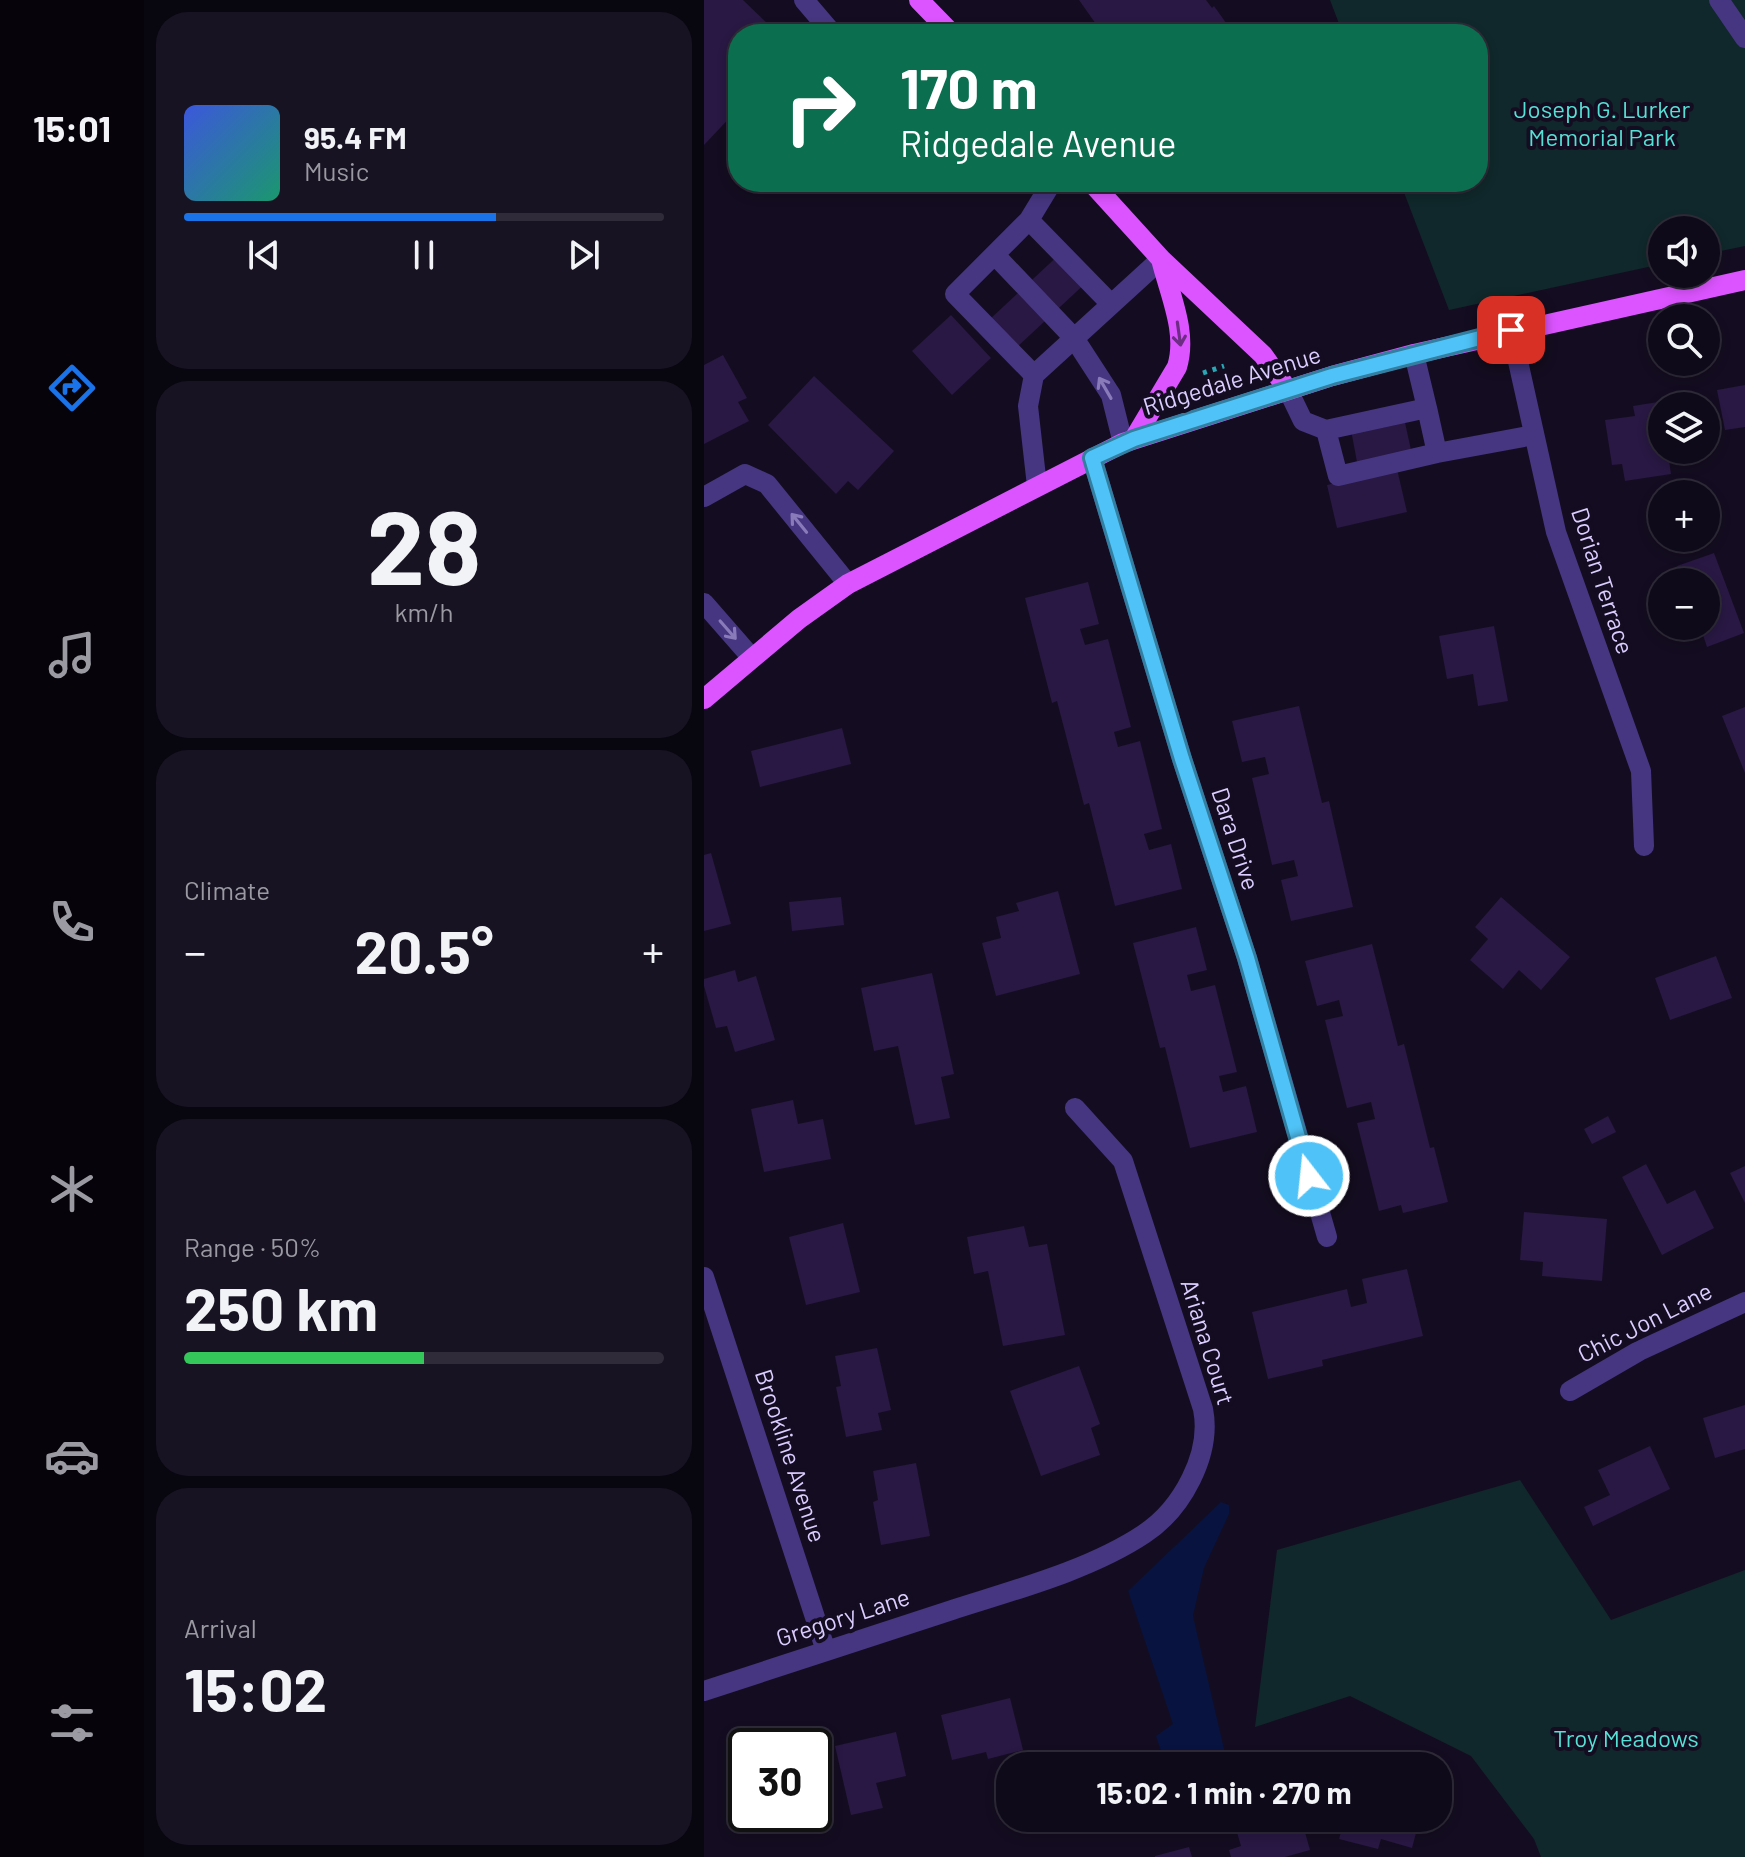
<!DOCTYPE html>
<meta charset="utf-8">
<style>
:root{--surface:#0f0a19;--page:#181322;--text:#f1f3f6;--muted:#9b9aa2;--line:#2f2b38;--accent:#1a73e8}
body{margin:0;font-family:Barlow,sans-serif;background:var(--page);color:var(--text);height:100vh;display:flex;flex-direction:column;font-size:30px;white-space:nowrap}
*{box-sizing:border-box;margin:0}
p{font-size:26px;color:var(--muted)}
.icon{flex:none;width:44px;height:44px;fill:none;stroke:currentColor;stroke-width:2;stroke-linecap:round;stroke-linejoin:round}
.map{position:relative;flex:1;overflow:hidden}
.panel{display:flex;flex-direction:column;gap:12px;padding:12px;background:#08060e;width:560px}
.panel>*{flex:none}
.guide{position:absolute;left:24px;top:24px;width:760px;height:168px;border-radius:32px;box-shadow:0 4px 12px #0003,0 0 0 2px var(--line);background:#0b6e4f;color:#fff;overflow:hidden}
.fabs{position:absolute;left:944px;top:216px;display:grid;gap:16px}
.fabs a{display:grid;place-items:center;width:72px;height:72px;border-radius:50%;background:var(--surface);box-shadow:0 4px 12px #0003,0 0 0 2px var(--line);font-size:40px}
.speed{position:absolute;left:24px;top:1728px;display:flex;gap:16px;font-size:40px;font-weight:700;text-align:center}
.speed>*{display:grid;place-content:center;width:104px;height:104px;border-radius:50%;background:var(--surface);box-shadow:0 4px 12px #0003,0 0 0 2px var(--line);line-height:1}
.speed .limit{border:4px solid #111;border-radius:12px;background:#fff;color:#111}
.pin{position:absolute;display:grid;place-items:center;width:68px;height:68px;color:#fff;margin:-34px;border-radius:16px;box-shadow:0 4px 12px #0006}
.me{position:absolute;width:88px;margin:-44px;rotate:344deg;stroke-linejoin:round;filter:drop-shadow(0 0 6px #0008)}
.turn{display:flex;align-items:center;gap:28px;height:168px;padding:0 40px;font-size:36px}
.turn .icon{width:104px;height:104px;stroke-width:2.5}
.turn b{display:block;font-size:56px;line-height:68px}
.big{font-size:60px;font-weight:700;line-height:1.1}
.panel .card{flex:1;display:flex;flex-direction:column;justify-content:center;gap:12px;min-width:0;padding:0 28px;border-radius:32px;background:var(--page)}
.panel .dial{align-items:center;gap:0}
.dial b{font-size:104px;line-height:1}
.song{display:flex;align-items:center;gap:24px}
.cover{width:96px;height:96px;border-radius:12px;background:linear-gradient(135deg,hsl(230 70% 55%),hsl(160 70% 35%))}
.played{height:8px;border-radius:4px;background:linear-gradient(90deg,var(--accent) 65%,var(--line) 65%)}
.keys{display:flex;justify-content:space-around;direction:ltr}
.heat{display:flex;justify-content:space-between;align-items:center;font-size:44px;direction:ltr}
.charge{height:12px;border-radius:6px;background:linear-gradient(90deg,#34c759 50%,var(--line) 0)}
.trip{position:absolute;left:292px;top:1752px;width:456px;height:80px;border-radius:32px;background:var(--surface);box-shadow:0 4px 12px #0003,0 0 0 2px var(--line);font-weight:700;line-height:80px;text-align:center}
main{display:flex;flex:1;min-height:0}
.dock{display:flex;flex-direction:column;width:144px;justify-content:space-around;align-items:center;background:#06040a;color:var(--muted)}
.dock .icon{width:56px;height:56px}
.dock .on{color:var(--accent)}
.dock b{font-size:36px;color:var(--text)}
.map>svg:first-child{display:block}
</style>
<main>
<nav class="dock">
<b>15:01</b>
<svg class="icon on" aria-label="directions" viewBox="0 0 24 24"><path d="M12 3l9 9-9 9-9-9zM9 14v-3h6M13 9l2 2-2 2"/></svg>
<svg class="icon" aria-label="music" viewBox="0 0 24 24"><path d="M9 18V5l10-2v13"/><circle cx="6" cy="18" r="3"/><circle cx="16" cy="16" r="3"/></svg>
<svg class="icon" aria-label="phone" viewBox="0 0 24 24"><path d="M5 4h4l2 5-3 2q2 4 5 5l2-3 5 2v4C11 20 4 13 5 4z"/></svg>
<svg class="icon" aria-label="climate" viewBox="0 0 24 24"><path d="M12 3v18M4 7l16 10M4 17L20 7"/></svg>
<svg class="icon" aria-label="car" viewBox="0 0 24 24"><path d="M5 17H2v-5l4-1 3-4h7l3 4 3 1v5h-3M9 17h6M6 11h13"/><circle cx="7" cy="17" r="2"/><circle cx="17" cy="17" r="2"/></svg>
<svg class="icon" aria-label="filters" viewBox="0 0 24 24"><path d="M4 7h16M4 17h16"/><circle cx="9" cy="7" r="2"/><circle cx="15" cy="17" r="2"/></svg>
</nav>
<section class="panel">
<div class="card">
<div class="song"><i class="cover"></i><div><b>95.4 FM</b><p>Music</p></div></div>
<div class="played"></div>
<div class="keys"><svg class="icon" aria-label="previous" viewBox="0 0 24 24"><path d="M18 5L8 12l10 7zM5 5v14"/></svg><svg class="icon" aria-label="pause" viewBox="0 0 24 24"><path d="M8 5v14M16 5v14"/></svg><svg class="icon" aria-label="next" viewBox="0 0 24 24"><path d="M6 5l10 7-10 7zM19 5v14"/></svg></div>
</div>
<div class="card dial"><b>28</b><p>km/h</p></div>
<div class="card"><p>Climate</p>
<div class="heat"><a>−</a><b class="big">20.5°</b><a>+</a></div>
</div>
<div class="card"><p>Range · 50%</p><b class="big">250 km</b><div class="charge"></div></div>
<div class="card"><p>Arrival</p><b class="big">15:02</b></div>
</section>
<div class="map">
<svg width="1041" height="1857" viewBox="0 0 1041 1857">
<rect width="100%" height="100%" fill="#140d21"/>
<path fill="#10282b" d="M626,0H1041V246L1002,254V230H958V264L745,310L696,182H774V34H639Z
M816,1480L907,1620L1041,1570V1857H837L830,1839L767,1756L646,1696L551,1727L573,1550Z"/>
<path fill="#08133f" d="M517,1502L525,1505V1514L500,1568L489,1616L521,1753L486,1766H462L452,1736L469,1724L424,1591Z"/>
<path fill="#281843" d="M0,0H39L68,28L62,34H34L31,67L34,109L0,145Z
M375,0H502L508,8L510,6L530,34H399Z
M359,251L386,279L312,348L285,320Z
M247,315L287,358L248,395L208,351Z
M19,355L43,398L34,402L45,421L0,444V365Z
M110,376L190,451L154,490L144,481L132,494L64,425Z
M1041,385V427L1021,430L1013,390Z
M973,399L974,406H958V450L982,452L964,454L967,474L921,481L918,464L908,465L901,420L931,416L929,406Z
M700,418L707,450L653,462L647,430Z
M693,469L703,512L633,528L623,485Z
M1010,553L1040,633L1003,647L996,626H1002V582H979L973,566Z
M384,582L395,624L376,629L381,645L404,639L427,727L410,732L414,747L436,741L458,829L440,834L445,850L467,844L478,889L411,906L385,803L380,805L353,701L348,703L321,598Z
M790,626L804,701L774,706L769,674L743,679L735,636Z
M595,706L618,803L625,801L649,907L587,921L577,880L594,876L590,860L568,865L548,778L565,774L561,757L538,762L528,721Z
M1041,707V773L1018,716Z
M138,728L147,764L56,787L47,751Z
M7,853L27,924L0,931V855Z
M354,891L376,974L292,996L278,943L297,938L292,917L315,911L312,903Z
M137,897L140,925L88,931L85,902Z
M797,897L866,957L837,990L815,970L799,989L766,960L784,939L771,927Z
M492,927L503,970L483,975L487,991L511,985L533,1072L515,1076L519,1092L542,1086L553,1132L486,1148L461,1047L456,1048L429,943Z
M668,944L694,1046L700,1044L726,1148L730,1147L744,1202L699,1213L697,1205L675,1211L653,1123L671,1119L667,1102L643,1108L621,1020L639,1016L635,1000L613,1006L601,961Z
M1012,956L1028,998L966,1020L951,978Z
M31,970L34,982L52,976L71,1040L31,1052L23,1026L12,1028L0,986V979Z
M228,973L250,1074L237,1077L246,1118L211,1125L194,1046L170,1051L157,988Z
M89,1100L94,1124L119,1119L127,1159L60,1172L47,1109Z
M904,1116L912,1132L888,1144L880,1129Z
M942,1164L963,1204L991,1190L1010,1228L958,1255L918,1177Z
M1041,1166V1203L1026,1173Z
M820,1212L903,1219L898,1281L838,1276L839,1262L816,1260Z
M139,1223L156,1292L102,1305L85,1237Z
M320,1226L325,1247L343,1244L361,1335L299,1346L284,1271L270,1274L263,1237Z
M703,1269L719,1336L618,1360L619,1366L564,1379L548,1312L643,1289L647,1307L663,1303L658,1279Z
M173,1348L187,1410L174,1413L178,1430L142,1437L132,1387L137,1386L131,1356Z
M375,1366L396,1424L387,1428L396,1455L337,1476L306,1391Z
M1041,1405V1449L1011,1458L999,1418Z
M946,1446L966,1489L889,1526L880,1507L906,1495L894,1470Z
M212,1463L226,1536L177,1545L169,1502L174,1500L169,1471Z
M306,1698L319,1750L284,1759L282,1752L248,1760L237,1715Z
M192,1732L202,1776L172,1783L179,1808L147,1815L131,1746Z
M42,1784V1814L85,1815L34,1826L26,1788Z
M548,1818H597L606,1850L581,1857H527L525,1850L537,1846L532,1829L550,1824Z
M641,1818H716L708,1848L677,1839L674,1849L635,1839Z
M485,1847L488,1857H451V1856Z"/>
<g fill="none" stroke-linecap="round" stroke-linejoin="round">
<path stroke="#2ba6b5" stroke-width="5" stroke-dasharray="4 6" stroke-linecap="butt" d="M499,373L520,366"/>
<path stroke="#463681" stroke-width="20" d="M100,0L129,34
M1015,0L1041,38
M348,182L325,220L251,294L330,375L457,259
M325,220L407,304
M291,255L370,338L407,395L419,443
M807,330L852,532L937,771L940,846
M710,354L723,408
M330,375L324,406L333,486
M584,390L599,421L622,430L634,476L733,453L723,408L622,430
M733,453L830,435
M388,458L478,759L543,958L623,1237
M0,497L41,474L63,484L144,584
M0,603L48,658
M0,1277L122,1651
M866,1391L935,1351L1041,1302
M0,1691C83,1664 165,1637 248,1610C310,1590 386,1570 440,1534C478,1509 508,1454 499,1409L419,1161L371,1108"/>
<path stroke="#dc54ff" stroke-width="20" d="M215,0L248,34
M387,182L457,259L559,355L584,390
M430,439L473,367C484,332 465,293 457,259
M0,699L95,619L144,584L419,443L628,376L710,354L1041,280"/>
</g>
<defs><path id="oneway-shaft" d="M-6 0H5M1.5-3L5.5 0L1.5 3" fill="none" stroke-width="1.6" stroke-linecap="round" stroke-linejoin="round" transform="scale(2)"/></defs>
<use stroke="#6e2d85" href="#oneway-shaft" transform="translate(475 334) rotate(82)"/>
<g stroke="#897aba">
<use href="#oneway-shaft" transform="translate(401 388) rotate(-120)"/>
<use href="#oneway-shaft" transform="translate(95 523) rotate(-129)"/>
<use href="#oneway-shaft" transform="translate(24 630) rotate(49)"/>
</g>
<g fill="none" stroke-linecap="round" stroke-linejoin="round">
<g stroke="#337fa1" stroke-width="20">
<path id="route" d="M605,1176L543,958L478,759L388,458L430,439L628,376L807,330"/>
</g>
<use href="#route" stroke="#4fc3f7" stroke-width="14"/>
</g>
<g text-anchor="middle" stroke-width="8" stroke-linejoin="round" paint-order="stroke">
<g font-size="24" fill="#56e1d6" stroke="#140d21">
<text x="898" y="118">Joseph G. Lurker<tspan x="898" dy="28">Memorial Park</tspan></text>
<text x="922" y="1747">Troy Meadows</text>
</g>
<g font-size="24" fill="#dbcdff" stroke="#140d21">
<text transform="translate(528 381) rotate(-17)" y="8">Ridgedale Avenue</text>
<text transform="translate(898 581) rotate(72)" y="8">Dorian Terrace</text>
<text transform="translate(531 839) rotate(72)" y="8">Dara Drive</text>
<text transform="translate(941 1323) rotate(-27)" y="8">Chic Jon Lane</text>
<text transform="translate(503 1342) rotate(73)" y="8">Ariana Court</text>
<text transform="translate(86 1456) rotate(72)" y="8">Brookline Avenue</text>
<text transform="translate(139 1618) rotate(-18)" y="8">Gregory Lane</text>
</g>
</g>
</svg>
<div class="fabs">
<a><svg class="icon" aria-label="sound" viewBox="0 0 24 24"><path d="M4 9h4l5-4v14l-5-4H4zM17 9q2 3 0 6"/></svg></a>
<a><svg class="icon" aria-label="search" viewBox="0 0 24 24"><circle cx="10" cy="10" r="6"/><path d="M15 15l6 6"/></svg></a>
<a><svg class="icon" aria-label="layers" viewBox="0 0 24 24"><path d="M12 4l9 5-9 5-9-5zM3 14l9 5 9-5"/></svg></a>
<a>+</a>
<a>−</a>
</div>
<div class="speed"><div class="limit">30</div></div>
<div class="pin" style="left:807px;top:330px;background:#d93025"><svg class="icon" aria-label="arrive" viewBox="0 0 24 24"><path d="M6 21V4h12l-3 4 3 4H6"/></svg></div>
<svg class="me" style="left:605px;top:1176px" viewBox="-20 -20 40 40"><circle r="17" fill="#4fc3f7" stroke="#fff" stroke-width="3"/><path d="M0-11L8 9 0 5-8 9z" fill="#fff"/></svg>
<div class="trip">15:02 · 1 min · 270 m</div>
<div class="guide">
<div class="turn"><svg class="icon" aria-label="right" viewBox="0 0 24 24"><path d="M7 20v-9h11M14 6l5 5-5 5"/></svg><div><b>170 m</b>Ridgedale Avenue</div></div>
</div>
</div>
</main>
